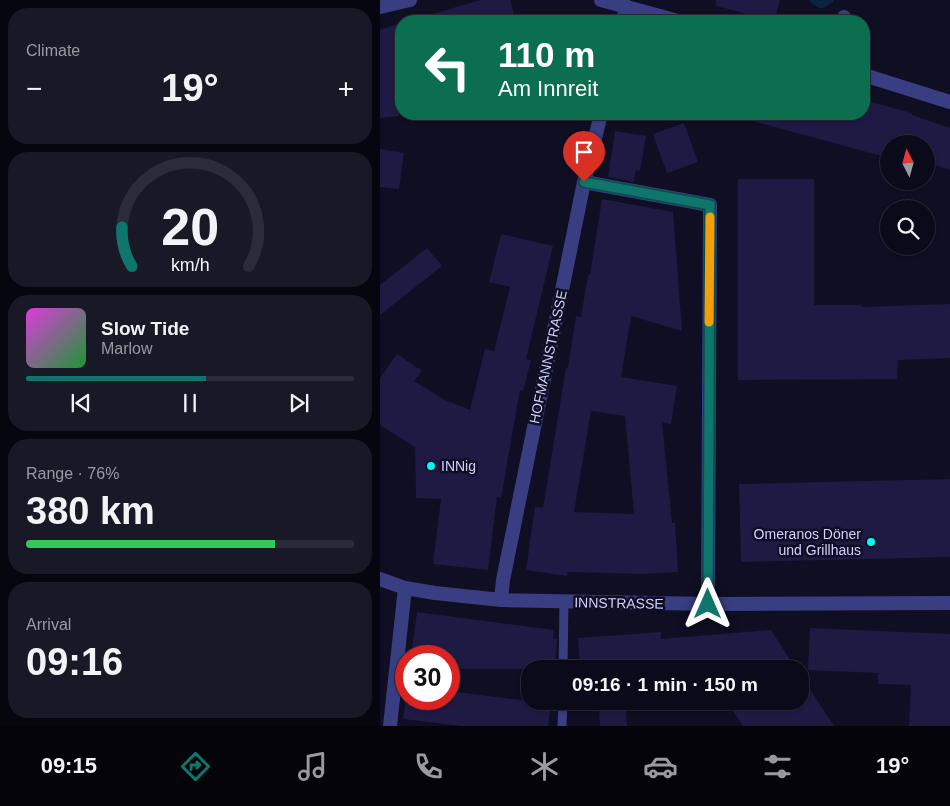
<!DOCTYPE html>
<meta charset="utf-8">
<style>
:root{--surface:#0b0a1a;--page:#191827;--text:#f1f3f6;--muted:#9a9aa2;--line:#2b2b39;--accent:#0f766e}
body{margin:0;font-family:Arial,sans-serif;background:var(--page);color:var(--text);height:100vh;display:flex;flex-direction:column;font-size:19px;white-space:nowrap}
*{box-sizing:border-box;margin:0}
p{font-size:16px;color:var(--muted)}
.icon{flex:none;width:28px;height:28px;fill:none;stroke:currentColor;stroke-width:2;stroke-linecap:round;stroke-linejoin:round}
.map{position:relative;flex:1;overflow:hidden}
.side{display:flex;flex-direction:column;gap:8px;padding:8px;background:#06060e;width:380px}
.side>*{flex:none}
.hud{position:absolute;left:15px;top:15px;width:475px;height:105px;border-radius:20px;box-shadow:0 1px 4px #0004,0 0 0 1px var(--line);background:#0b6e4f;color:#fff;overflow:hidden}
.needle{width:32px;rotate:354deg}
.tools{position:absolute;left:500px;top:135px;display:grid;gap:10px}
.tools a{display:grid;place-items:center;width:55px;height:55px;border-radius:50%;background:var(--surface);box-shadow:0 1px 4px #0004,0 0 0 1px var(--line);font-size:25px}
.speed{position:absolute;left:15px;top:645px;display:flex;gap:10px;font-size:25px;font-weight:700;text-align:center}
.speed>*{display:grid;place-content:center;width:65px;height:65px;border-radius:50%;background:var(--surface);box-shadow:0 1px 4px #0004,0 0 0 1px var(--line);line-height:1}
.speed .limit{border:8px solid #d22;background:#fff;color:#111}
.pin{position:absolute;display:grid;place-items:center;width:42px;height:42px;color:#fff;margin:-51px -21px;border-radius:50% 50% 50% 0;rotate:-45deg;box-shadow:0 0 5px #0007}
.pin .icon{rotate:45deg}
.me{position:absolute;width:55px;margin:-28px;rotate:0deg;stroke-linejoin:round;filter:drop-shadow(0 0 4px #0008)}
.turn{display:flex;align-items:center;gap:18px;height:105px;padding:0 20px;font-size:22px}
.turn .icon{width:65px;height:65px;stroke-width:2.5}
.turn b{display:block;font-size:35px;line-height:42px}
.big{font-size:38px;font-weight:600;line-height:1.1}
.side .tile{flex:1;display:flex;flex-direction:column;justify-content:center;gap:8px;min-width:0;padding:0 18px;border-radius:20px;background:var(--page)}
.side .dial{align-items:center;gap:0}
.dial svg{height:130px;overflow:visible;fill:none;stroke:var(--line);stroke-width:7;stroke-linecap:round;text-anchor:middle}
.dial text{fill:var(--text);stroke:none}
.song{display:flex;align-items:center;gap:15px}
.cover{width:60px;height:60px;border-radius:8px;background:linear-gradient(135deg,hsl(300 70% 55%),hsl(130 70% 35%))}
.played{height:5px;border-radius:2px;background:linear-gradient(90deg,var(--accent) 55%,var(--line) 55%)}
.keys{display:flex;justify-content:space-around;direction:ltr}
.heat{display:flex;justify-content:space-between;align-items:center;font-size:28px;direction:ltr}
.charge{height:8px;border-radius:4px;background:linear-gradient(90deg,#34c759 76%,var(--line) 0)}
.trip{position:absolute;left:141px;top:660px;width:288px;height:50px;border-radius:20px;background:var(--surface);box-shadow:0 1px 4px #0004,0 0 0 1px var(--line);font-weight:600;line-height:50px;text-align:center}
.tab-bar{display:flex;height:80px;justify-content:space-around;align-items:center;background:#04040a;color:var(--muted)}
.tab-bar .icon{width:35px;height:35px}
.tab-bar .selected{color:var(--accent)}
.tab-bar b{font-size:22px;color:var(--text)}
main{display:flex;flex:1;min-height:0}
.map>svg:first-child{display:block}
</style>
<main>
<section class="side">
<div class="tile"><p>Climate</p>
<div class="heat"><a>−</a><b class="big">19°</b><a>+</a></div>
</div>
<div class="tile dial"><svg viewBox="0 0 100 80">
<path d="M14 69A42 42 0 1 1 86 69"/>
<path d="M14 69A42 42 0 0 1 8 45" stroke="#0f766e"/>
<text x="50" y="56" font-size="32" font-weight="700">20</text>
<text x="50" y="72" font-size="11">km/h</text>
</svg></div>
<div class="tile">
<div class="song"><i class="cover"></i><div><b>Slow Tide</b><p>Marlow</p></div></div>
<div class="played"></div>
<div class="keys"><svg class="icon" aria-label="previous" viewBox="0 0 24 24"><path d="M18 5L8 12l10 7zM5 5v14"/></svg><svg class="icon" aria-label="pause" viewBox="0 0 24 24"><path d="M8 5v14M16 5v14"/></svg><svg class="icon" aria-label="next" viewBox="0 0 24 24"><path d="M6 5l10 7-10 7zM19 5v14"/></svg></div>
</div>
<div class="tile"><p>Range · 76%</p><b class="big">380 km</b><div class="charge"></div></div>
<div class="tile"><p>Arrival</p><b class="big">09:16</b></div>
</section>
<div class="map">
<svg width="570" height="726" viewBox="0 0 570 726">
<rect width="100%" height="100%" fill="#0f0e23"/>
<g fill="none" stroke-linecap="round" stroke-linejoin="round">
<path stroke="#092441" stroke-width="7" d="M433,0L441,5L450,0"/>
</g>
<path fill="#1e1a44" fill-rule="evenodd" d="M101,0H130L136,21H46L45,16Z
M336,0H400L394,21L336,6Z
M21,23V74L16,75L19,116L0,118V30Z
M484,100L532,113V115L570,128V170L546,162V144H509V158L369,120L370,114H484Z
M304,123L318,162L287,173L273,134Z
M235,131L266,136L260,171L256,170L254,182L228,177Z
M0,149L24,153L19,189L0,187Z
M358,179H434V305H481V307L570,304V358L518,360L517,379L358,380Z
M222,199L293,212L302,331L251,316L241,377L297,386L291,424L282,422L292,523H295L298,572L262,574L188,572L187,576L146,570L155,507L163,508L186,368H188L196,316L201,317L208,275H210ZM211,411L245,416L254,514L194,512Z
M121,234L173,246L146,359L151,360L143,391L140,390L121,498L117,497L108,570L53,564L61,499L36,498L35,447L0,425V378L17,354L42,371L34,381L65,400L90,410L105,349L114,351L130,287L109,282Z
M47,248L62,266L0,315V285Z
M570,479V557L361,562L359,484Z
M37,612L174,630L173,639H177L175,669H69V656H31Z
M430,628L570,634V726H529L531,685L498,684V673L428,670Z
M391,630L416,669H200L198,638L281,632V639Z
M420,674L454,726H363L346,701H420Z
M69,691L171,704L168,726H82L23,719L26,699H69Z
M203,701H245L247,726H220L219,706L203,707Z"/>
<g fill="none" stroke-linecap="round" stroke-linejoin="round">
<path stroke="#393e82" stroke-width="9" d="M183,669L184,602
M182,726L183,701"/>
<path stroke="#393e82" stroke-width="14" d="M221,0L298,21
M239,0L246,6L243,21
M0,7L30,0
M464,21V17
M484,75L570,102
M204,182L330,205L328,604
M0,579L25,588L55,593L121,600L328,604L570,603
M121,600L123,580L204,182L221,114
M10,726L25,588"/>
</g>
<g fill="none" stroke-linecap="round" stroke-linejoin="round">
<g stroke="#0a4d48" stroke-width="12">
<path id="route" d="M204,182L330,205L328,604"/>
</g>
<use href="#route" stroke="#0f766e" stroke-width="9"/>
<path stroke="#f59e0b" stroke-width="9" d="M329,322L330,217"/>
</g>
<g fill="#00fbf7" stroke="#0f0e23" stroke-width="2">
<circle cx="51" cy="466" r="5"/>
<circle cx="491" cy="542" r="5"/>
</g>
<g text-anchor="middle" stroke-width="5" stroke-linejoin="round" paint-order="stroke">
<g font-size="14" fill="#d0d0ff" stroke="#0f0e23">
<text transform="translate(168 357) rotate(-78)" y="5">HOFMANNSTRASSE</text>
<text transform="translate(239 603) rotate(1)" y="5">INNSTRASSE</text>
</g>
<g font-size="14" fill="#d0d0ff" stroke="#0f0e23" text-anchor="start">
<text x="61" y="471">INNig</text>
<text x="481" y="539" text-anchor="end">Omeranos Döner<tspan x="481" dy="16">und Grillhaus</tspan></text>
</g>
</g>
</svg>
<div class="tools">
<a><svg class="needle" viewBox="-14 -14 28 28"><path d="M0-13l5 13h-10z" fill="#e53935"/><path d="M0 13l5-13h-10z" fill="#9a9aa2"/></svg></a>
<a><svg class="icon" aria-label="search" viewBox="0 0 24 24"><circle cx="10" cy="10" r="6"/><path d="M15 15l6 6"/></svg></a>
</div>
<div class="speed"><div class="limit">30</div></div>
<div class="pin" style="left:204px;top:182px;background:#d93025"><svg class="icon" aria-label="arrive" viewBox="0 0 24 24"><path d="M6 21V4h12l-3 4 3 4H6"/></svg></div>
<svg class="me" style="left:328px;top:604px" viewBox="-20 -20 40 40"><path d="M0-17L14 15 0 8-14 15z" fill="#0f766e" stroke="#fff" stroke-width="4"/></svg>
<div class="trip">09:16 · 1 min · 150 m</div>
<div class="hud">
<div class="turn"><svg class="icon" aria-label="left" viewBox="0 0 24 24"><path d="M17 20v-9H6M10 6l-5 5 5 5"/></svg><div><b>110 m</b>Am Innreit</div></div>
</div>
</div>
</main>
<nav class="tab-bar">
<b>09:15</b>
<svg class="icon selected" aria-label="directions" viewBox="0 0 24 24"><path d="M12 3l9 9-9 9-9-9zM9 14v-3h6M13 9l2 2-2 2"/></svg>
<svg class="icon" aria-label="music" viewBox="0 0 24 24"><path d="M9 18V5l10-2v13"/><circle cx="6" cy="18" r="3"/><circle cx="16" cy="16" r="3"/></svg>
<svg class="icon" aria-label="phone" viewBox="0 0 24 24"><path d="M5 4h4l2 5-3 2q2 4 5 5l2-3 5 2v4C11 20 4 13 5 4z"/></svg>
<svg class="icon" aria-label="climate" viewBox="0 0 24 24"><path d="M12 3v18M4 7l16 10M4 17L20 7"/></svg>
<svg class="icon" aria-label="car" viewBox="0 0 24 24"><path d="M5 17H2v-5l4-1 3-4h7l3 4 3 1v5h-3M9 17h6M6 11h13"/><circle cx="7" cy="17" r="2"/><circle cx="17" cy="17" r="2"/></svg>
<svg class="icon" aria-label="filters" viewBox="0 0 24 24"><path d="M4 7h16M4 17h16"/><circle cx="9" cy="7" r="2"/><circle cx="15" cy="17" r="2"/></svg>
<b>19°</b>
</nav>
